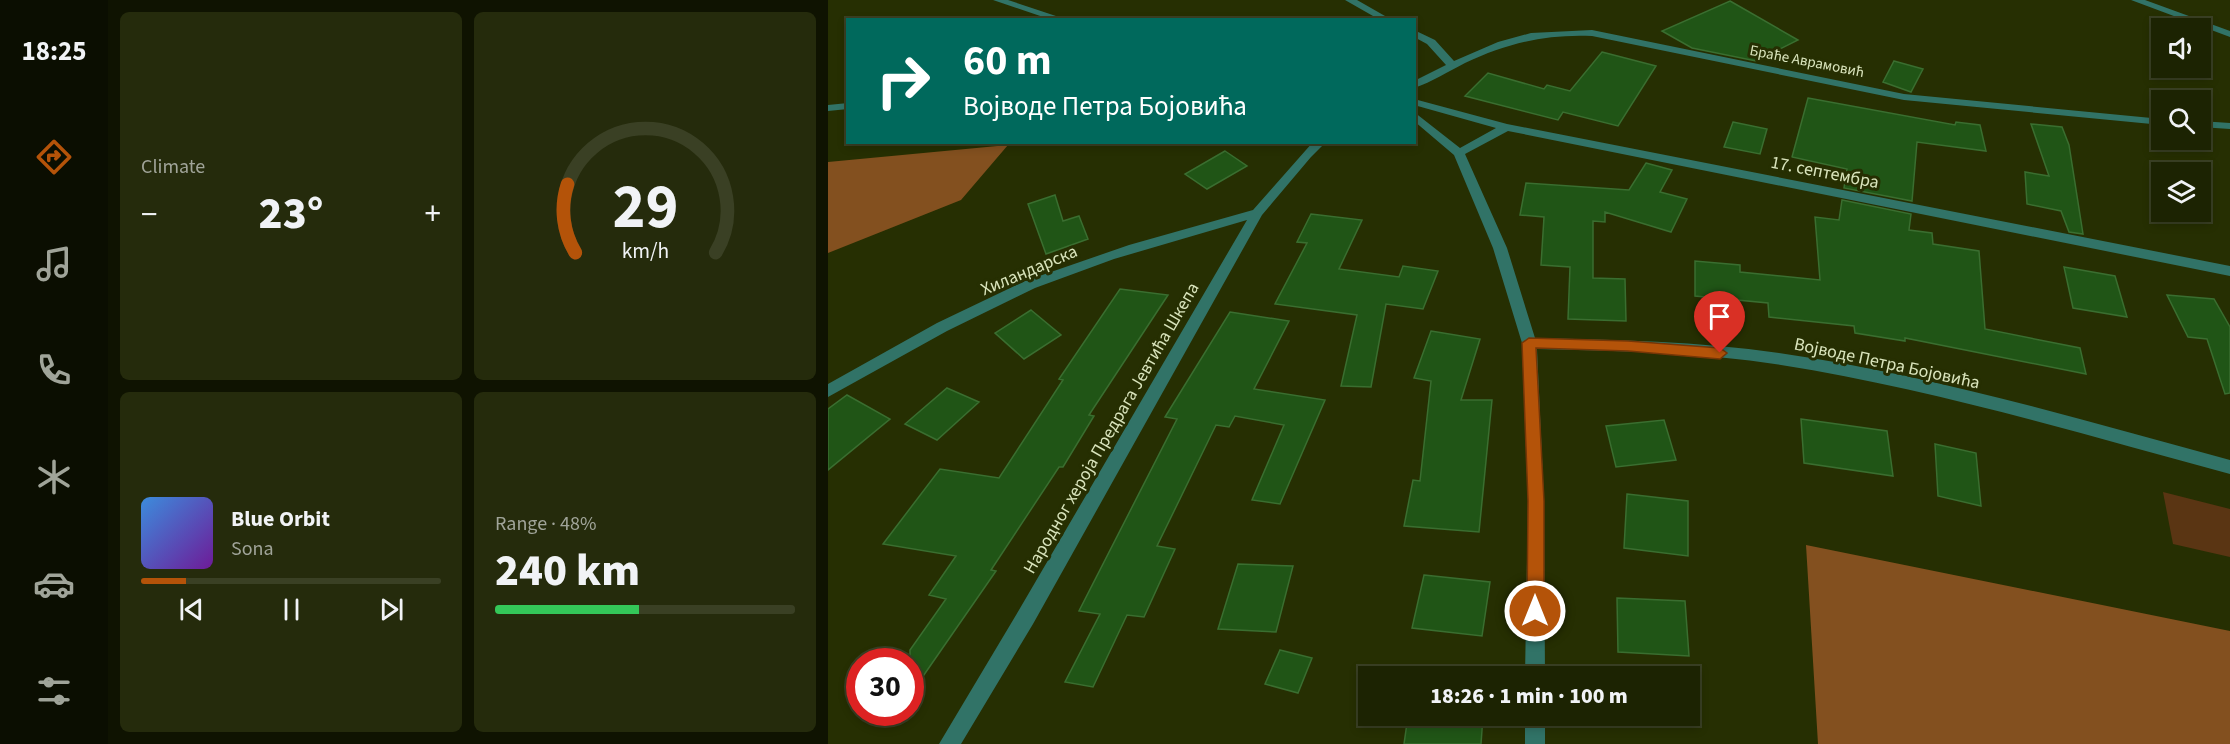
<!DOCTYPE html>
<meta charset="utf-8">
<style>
:root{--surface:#1c2302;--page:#252b0c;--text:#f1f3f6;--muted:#a0a499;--line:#3a4024;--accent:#b45309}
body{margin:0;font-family:"Source Sans 3",sans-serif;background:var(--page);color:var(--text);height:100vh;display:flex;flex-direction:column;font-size:22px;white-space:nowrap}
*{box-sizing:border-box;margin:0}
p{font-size:20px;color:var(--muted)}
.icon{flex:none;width:33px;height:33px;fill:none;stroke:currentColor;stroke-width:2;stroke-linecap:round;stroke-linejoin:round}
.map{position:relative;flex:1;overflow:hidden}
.details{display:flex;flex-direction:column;gap:12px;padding:12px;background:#0f1301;width:720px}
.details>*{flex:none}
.banner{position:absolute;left:18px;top:18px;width:570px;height:126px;border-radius:0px;box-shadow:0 3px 9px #0003,0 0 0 2px var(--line);background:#00695c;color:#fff;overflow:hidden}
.fabs{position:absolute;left:1323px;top:18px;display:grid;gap:12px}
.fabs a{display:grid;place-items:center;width:60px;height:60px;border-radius:0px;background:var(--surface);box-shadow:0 3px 9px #0003,0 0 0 2px var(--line);font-size:30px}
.speed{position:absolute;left:18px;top:648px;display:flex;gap:12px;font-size:30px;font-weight:700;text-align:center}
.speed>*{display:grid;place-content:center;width:78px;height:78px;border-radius:50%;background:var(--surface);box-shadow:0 3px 9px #0003,0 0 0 2px var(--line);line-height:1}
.speed .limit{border:9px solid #d22;background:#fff;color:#111}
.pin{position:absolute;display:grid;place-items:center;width:51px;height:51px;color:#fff;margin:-62px -26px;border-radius:50% 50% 50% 0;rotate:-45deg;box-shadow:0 0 6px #0007}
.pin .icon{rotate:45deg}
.me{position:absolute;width:66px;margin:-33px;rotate:0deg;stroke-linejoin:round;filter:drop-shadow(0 0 4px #0008)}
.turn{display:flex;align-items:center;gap:21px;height:126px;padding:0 18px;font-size:27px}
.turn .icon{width:78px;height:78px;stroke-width:2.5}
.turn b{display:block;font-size:42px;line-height:51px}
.big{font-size:45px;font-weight:800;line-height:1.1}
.details .tile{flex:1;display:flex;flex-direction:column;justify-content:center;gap:9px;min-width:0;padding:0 21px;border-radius:9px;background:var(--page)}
.details .dial{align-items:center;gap:0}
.dial svg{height:156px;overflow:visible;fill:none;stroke:var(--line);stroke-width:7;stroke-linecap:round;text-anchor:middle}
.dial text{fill:var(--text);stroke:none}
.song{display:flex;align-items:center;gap:18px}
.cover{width:72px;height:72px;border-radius:9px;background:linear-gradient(135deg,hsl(210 70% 55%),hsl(280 70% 35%))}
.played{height:6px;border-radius:3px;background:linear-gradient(90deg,var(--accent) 15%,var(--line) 15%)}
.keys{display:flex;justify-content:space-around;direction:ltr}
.heat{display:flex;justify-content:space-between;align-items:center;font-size:33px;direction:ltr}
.charge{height:9px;border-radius:4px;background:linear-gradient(90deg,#34c759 48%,var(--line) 0)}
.details .tiles{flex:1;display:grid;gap:12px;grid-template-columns:repeat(2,1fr)}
.trip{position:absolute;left:530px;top:666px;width:342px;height:60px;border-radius:0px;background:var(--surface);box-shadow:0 3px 9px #0003,0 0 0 2px var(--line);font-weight:800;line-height:60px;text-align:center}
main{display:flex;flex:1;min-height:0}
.menu{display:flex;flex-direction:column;width:108px;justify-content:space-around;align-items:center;background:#0b0e01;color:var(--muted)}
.menu .icon{width:42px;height:42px}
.menu .on{color:var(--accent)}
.menu b{font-size:27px;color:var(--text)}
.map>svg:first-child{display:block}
</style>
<main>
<nav class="menu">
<b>18:25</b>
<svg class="icon on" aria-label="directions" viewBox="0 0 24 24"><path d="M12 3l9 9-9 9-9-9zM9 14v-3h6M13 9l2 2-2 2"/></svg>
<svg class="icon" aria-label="music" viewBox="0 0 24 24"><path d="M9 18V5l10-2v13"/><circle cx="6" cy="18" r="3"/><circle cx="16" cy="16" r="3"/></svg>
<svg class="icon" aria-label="phone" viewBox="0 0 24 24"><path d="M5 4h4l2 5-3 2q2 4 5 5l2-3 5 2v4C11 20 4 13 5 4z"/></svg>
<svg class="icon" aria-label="climate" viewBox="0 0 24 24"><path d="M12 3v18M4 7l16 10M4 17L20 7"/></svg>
<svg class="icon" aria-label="car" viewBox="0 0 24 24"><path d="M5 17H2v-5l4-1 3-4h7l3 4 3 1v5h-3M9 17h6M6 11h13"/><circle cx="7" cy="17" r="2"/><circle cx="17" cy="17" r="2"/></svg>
<svg class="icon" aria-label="filters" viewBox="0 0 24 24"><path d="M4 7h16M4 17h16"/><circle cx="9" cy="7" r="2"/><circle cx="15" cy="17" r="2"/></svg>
</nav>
<section class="details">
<div class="tiles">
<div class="tile"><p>Climate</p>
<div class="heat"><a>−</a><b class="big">23°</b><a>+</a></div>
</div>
<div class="tile dial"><svg viewBox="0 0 100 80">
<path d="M14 69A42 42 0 1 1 86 69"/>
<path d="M14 69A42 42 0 0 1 10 34" stroke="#b45309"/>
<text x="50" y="56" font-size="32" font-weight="700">29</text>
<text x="50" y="72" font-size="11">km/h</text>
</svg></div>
<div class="tile">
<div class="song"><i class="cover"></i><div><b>Blue Orbit</b><p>Sona</p></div></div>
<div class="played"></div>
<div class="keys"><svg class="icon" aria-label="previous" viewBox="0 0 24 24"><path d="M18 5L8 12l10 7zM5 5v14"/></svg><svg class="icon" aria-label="pause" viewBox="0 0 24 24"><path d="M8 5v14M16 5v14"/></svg><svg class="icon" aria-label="next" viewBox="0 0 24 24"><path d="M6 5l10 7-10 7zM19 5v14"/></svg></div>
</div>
<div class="tile"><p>Range · 48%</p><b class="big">240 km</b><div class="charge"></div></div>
</div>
</section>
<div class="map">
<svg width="1402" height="744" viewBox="0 0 1402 744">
<rect width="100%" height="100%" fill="#262f02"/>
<path fill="#5a3513" d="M1335,492L1402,509V557L1345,544Z"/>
<path fill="#83501f" d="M180,145L133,200L0,253V162Z
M978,545L1402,631V744H990Z"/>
<path fill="#205516" stroke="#3a6e30" stroke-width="1.5" d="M902,1L970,40L928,61L864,48L834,31Z
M774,52L828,66L790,126L735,112L730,120L637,96L660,73L716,89L719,85L742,91Z
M1066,61L1095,69L1083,92L1055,82Z
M980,98L1127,125L1128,122L1152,125L1158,151L1089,142L1084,201L1016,188L1019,169L964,157Z
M905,122L939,129L932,154L896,147Z
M1203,124L1234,127L1241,145L1255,234L1241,232L1233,211L1199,204L1197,172L1221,176Z
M397,151L419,166L379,189L357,174Z
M818,163L844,170L832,192L859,199L843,232L777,212V222L765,221V278L797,279L798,321L740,319L742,267L713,265L716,217L692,215L698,183L801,190Z
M227,195L235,221L251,216L260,239L218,254L200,204Z
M1014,200L1083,214L1081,230L1104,233L1105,244L1151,251L1157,329L1252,348L1258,374L1077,338V341L1027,333L1026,326L941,317L940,303L867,296V261L912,265V272L992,280L987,217L1011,220Z
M483,214L534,220L511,269L571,277L575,266L610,271L595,309L558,304L543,387L513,386L529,315L447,304L479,243L469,242Z
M1236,267L1287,276L1299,317L1245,308Z
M292,289L340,295L261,415L266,416L235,467H231L163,570L168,571L82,695V650L118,599L101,595L128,556L55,544L112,469L171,478L235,380L231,379Z
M1339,295L1386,299L1402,327V393L1397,394L1379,339L1360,337Z
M203,310L233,335L196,359L167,333Z
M402,312L461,321L426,389L497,400L452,504L424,500L456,425L407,416L401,427L388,425L329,546L347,549L316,617L299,615L265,687L237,682L272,614L251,611L349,419L337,417Z
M603,331L652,339L633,400H664L651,532L576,526L585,480L592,481L603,381L586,378Z
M119,388L151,402L109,440L77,424Z
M19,395L62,419L0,470V409Z
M973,419L1059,431L1065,476L976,463Z
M836,420L848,460L788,467L778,426Z
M1107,444L1148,453L1153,506L1110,496Z
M799,494L860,501V556L796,548Z
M410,564L465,566L448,632L390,629Z
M596,575L662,582L654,636L584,628Z
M789,598L857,601L861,656L790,652Z
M452,650L484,658L470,693L437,684Z
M580,716H655L653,744H576Z"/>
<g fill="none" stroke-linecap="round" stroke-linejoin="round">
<path fill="#317367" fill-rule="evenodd" d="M165,0H180L240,20H224Z
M517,0H529L564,20H552Z
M1303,0H1317L1402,31V37Z
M586,30L607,40L626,61L670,42L703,33L764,30L1076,94L1334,119V125L1076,100L764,36C718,34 679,43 637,63C621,71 604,82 586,88V81L618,65L599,44L586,37Z
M586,99L679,124L1402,266V276L680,131L637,154L679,248L707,338C788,340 870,341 951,353C1104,375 1254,420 1402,460V474C1254,434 1105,389 953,365C872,352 790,351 709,349L716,501L717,676H697L700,501L694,343L665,248L626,155L586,121V112L632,148L668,128L586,105Z
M20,103V109L0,111V105Z
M1372,121L1402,123V129L1372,127Z
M485,142H498L483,157L434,215L205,624L133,744H111L191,610L419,220L286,259L207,288L119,331L0,397V384L109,323L197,281L301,245L425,210Z
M697,716H717V744H697Z"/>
</g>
<path fill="#b45309" stroke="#753606" stroke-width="1.5" d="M701,338L800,341L892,348L899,353L892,359L800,351L708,348L716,501V611L713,617L707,619L701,617L699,611L700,501L694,343Z"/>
<g text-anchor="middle" stroke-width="6" stroke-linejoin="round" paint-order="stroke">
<g font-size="15" fill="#d9e4bc" stroke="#262f02">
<text transform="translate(979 61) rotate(11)" y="5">Браће Аврамовић</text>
</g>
<g font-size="18" fill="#d9e4bc" stroke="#262f02">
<text transform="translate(997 172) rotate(11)" y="6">17. септембра</text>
<text transform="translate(201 270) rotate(-23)" y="6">Хиландарска</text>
<text transform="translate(1059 363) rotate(12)" y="6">Војводе Петра Бојовића</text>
<text transform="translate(283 428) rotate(-60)" y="6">Народног хероја Предрага Јевтића Шкепа</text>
</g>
</g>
</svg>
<div class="fabs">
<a><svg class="icon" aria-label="sound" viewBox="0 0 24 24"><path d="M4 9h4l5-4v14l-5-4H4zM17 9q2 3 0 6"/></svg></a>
<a><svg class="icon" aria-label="search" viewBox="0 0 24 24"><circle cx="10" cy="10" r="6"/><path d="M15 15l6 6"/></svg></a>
<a><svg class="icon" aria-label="layers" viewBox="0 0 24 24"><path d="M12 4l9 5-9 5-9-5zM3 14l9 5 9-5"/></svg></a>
</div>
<div class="speed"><div class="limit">30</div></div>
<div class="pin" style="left:892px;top:353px;background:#d93025"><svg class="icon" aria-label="arrive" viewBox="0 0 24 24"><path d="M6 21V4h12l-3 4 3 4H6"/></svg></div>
<svg class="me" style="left:707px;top:611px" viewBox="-20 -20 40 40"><circle r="17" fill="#b45309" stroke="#fff" stroke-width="3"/><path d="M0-11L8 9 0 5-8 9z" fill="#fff"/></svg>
<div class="trip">18:26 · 1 min · 100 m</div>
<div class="banner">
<div class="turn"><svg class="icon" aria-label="right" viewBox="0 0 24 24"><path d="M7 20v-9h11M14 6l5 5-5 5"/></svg><div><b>60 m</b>Војводе Петра Бојовића</div></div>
</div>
</div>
</main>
